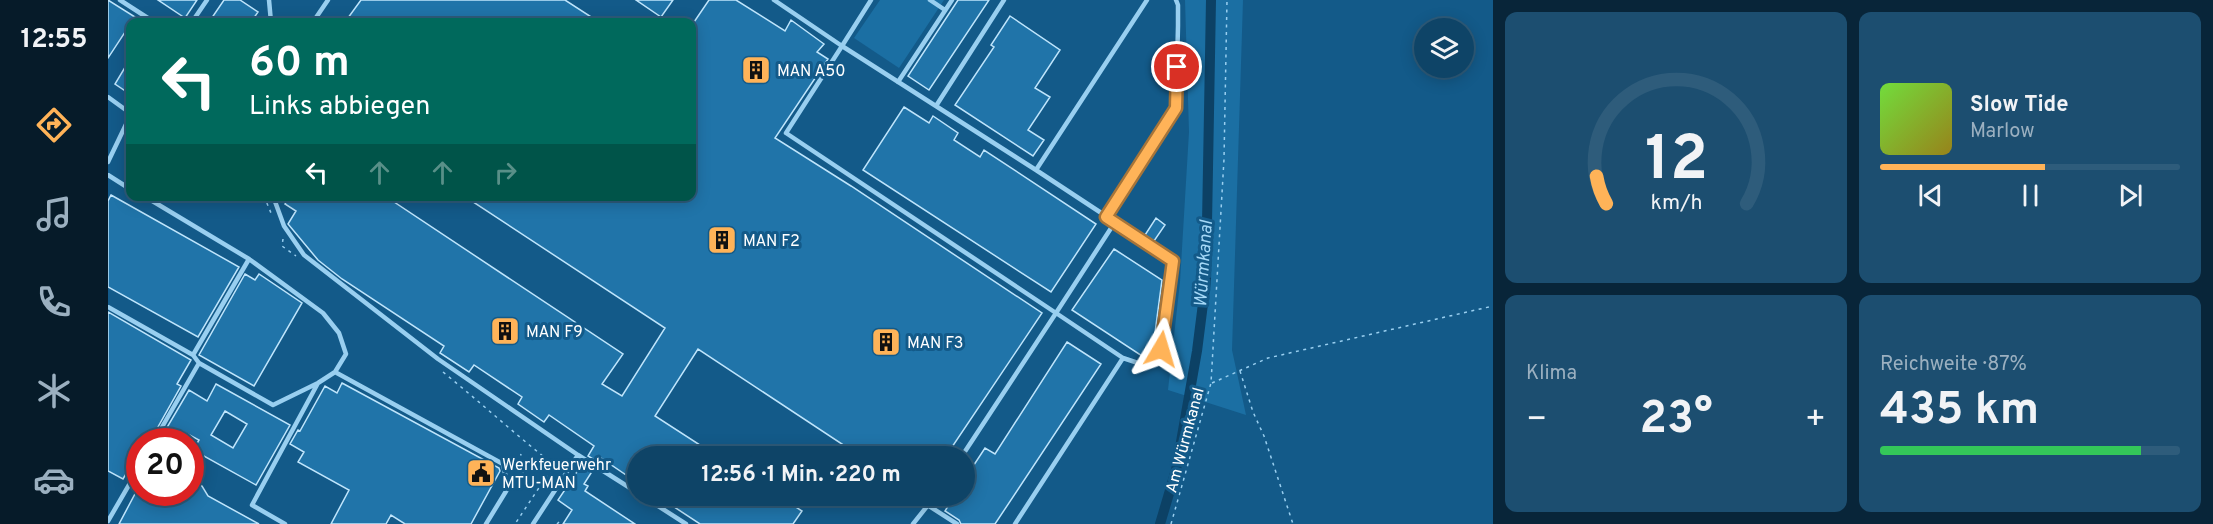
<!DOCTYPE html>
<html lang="de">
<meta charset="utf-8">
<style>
:root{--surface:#0e4467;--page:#1c4e70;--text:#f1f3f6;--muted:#9bb0c0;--line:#2e5c7b;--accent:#ffb358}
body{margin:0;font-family:Overpass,sans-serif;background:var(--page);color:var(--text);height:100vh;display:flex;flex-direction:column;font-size:22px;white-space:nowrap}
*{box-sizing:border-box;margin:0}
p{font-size:20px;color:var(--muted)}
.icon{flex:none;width:33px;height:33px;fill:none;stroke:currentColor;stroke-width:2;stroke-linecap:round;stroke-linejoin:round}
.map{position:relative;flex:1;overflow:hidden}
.details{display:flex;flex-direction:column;gap:12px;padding:12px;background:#082539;width:720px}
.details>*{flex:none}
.banner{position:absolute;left:18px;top:18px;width:570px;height:183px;border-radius:12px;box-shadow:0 3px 15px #0003,0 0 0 2px var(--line);background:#00695c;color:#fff;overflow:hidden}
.tools{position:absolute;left:1306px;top:18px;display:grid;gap:12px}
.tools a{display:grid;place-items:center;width:60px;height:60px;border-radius:50%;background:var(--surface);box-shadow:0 3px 15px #0003,0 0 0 2px var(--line);font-size:30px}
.speed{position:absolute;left:18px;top:428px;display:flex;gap:12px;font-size:30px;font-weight:700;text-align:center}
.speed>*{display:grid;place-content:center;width:78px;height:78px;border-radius:50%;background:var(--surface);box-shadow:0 3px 15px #0003,0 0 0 2px var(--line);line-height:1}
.speed .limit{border:9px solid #d22;background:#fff;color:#111}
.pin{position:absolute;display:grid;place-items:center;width:51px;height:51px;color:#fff;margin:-26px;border:3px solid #fff;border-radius:50%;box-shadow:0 2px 6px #0007}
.me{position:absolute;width:66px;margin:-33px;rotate:7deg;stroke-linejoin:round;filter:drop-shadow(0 0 4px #0008)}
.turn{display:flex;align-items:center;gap:21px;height:126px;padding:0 24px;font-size:27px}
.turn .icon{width:78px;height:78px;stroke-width:2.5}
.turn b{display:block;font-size:42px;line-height:51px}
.lanes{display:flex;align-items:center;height:57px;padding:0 24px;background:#0003;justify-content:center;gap:30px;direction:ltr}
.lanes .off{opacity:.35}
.big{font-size:45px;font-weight:700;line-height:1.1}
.details .widget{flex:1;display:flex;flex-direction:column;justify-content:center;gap:9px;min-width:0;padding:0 21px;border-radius:12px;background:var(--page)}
.details .dial{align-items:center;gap:0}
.dial svg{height:156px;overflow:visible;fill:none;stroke:var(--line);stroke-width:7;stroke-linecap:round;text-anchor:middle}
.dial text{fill:var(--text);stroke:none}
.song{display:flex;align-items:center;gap:18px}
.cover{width:72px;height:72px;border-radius:9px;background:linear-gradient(135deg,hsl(100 70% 55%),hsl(50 70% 35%))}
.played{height:6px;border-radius:3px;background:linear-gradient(90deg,var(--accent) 55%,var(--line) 55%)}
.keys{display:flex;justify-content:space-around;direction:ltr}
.heat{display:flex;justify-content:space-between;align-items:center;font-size:33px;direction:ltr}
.charge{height:9px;border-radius:4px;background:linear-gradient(90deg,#34c759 87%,var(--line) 0)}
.details .tiles{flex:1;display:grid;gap:12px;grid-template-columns:repeat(2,1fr)}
.trip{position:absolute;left:519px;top:446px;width:348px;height:60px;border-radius:30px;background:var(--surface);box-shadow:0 3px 15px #0003,0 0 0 2px var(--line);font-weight:700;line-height:60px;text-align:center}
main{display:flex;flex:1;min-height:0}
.tab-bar{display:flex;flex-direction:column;width:108px;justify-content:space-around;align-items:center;background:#061b29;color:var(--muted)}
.tab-bar .icon{width:42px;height:42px}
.tab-bar .selected{color:var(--accent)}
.tab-bar b{font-size:27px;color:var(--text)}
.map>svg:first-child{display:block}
</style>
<main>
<nav class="tab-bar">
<b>12:55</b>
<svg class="icon selected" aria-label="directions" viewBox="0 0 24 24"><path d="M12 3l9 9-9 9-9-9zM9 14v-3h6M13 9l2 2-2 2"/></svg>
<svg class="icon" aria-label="music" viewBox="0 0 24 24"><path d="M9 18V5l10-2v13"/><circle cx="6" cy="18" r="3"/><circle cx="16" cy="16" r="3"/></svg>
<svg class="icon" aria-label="phone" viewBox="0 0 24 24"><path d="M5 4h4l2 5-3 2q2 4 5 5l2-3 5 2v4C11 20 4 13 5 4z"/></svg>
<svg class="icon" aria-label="climate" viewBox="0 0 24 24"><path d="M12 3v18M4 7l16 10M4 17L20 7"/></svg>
<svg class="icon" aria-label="car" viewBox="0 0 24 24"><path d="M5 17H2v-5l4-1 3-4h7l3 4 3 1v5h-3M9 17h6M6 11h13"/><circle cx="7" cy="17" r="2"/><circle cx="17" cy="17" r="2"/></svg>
</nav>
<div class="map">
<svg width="1385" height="524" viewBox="0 0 1385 524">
<rect width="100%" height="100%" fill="#135a89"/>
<path fill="#1b6fa3" d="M772,0H836L791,68L746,38Z
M1077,0H1135L1124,350L1138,415L1060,390L1072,282L1081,132Z"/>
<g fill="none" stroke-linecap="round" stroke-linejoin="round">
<path stroke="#0c4165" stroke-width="10" d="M1052,524L1068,470L1089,351L1098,280L1103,0"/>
</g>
<path fill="#2074a9" stroke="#bfe5fc" stroke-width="1.5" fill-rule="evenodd" d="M0,0L27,17L0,58Z
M50,0H89L77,18Z
M116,0H132L150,12L143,22H101Z
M253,0H457L491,22H237Z
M528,0H565L553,17Z
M601,0H628L677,31L683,20L716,44L709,52L720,59L667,138L743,186L934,313L838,456H752L590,349L547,416L609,456H530V483L493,458L490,462L480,456L486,446L441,415L436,422L410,404L414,397L366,365L361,372L332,353L336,346L234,279L210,260L180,224L188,211L177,204L182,196H277L515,354L494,384L514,396L557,328L356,196H584V25Z
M850,0H881L821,90L800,76Z
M902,16L952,50L927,88L942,97L920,130L936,140L925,156L847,105L886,47L883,45Z
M22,59V94L7,84Z
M796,107L821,123L825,116L850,133L846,140L872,157L876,150L988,224L943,292L755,170Z
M3,195L131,267L90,337L0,287V201Z
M1048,218L1057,225L1046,241L1037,235Z
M1006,249L1054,280L1046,340L1034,356L964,310Z
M137,274L147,280L151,274L194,303L146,386L91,355Z
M0,312L83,360L69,384L73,386L42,441H32V450L15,479L0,471Z
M959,342L993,364L887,524H853L851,520L837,511L847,495H856V480L877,448L887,454Z
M234,383L391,468L392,471L363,524H297L283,515L278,524H223L241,490L190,462L196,452L182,444L190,430L192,431L217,386L229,393Z
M108,384L182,425L148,485L85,450L91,440L74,431L68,441H51L81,390L99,401ZM117,411L139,424L125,448L103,435Z
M475,463L485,470L476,484L480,486L477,491L527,524H455L464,510L450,500Z
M82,479L94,486L100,496L151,524H11L28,492H39L58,503L65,492H82Z
M548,495H669L694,511L685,524H592Z"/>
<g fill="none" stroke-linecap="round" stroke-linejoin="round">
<path stroke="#99cff0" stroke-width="1.5" stroke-dasharray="3 4.5" stroke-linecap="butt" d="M156,196L163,213
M175,239L174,246L188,256
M1132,371L1145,412L1156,436L1185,524
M335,372C373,403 408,435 446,465L407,524
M1104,383L1160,358L1385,306
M409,470L413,454
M413,474L420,472
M449,524L451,522
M1063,524L1103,383L1116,159L1119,0"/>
<path stroke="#99cff0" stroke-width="4.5" d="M12,0L46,22
M161,0L163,22
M666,0L734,46L763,0
M822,0L837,10
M84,22L99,0
M205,22L220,0
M790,82L844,0
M0,97L22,113
M828,106L896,0
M0,162L22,116
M928,170L734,46L678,133L948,313L1007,222L928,170L1039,0
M0,175L22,189
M36,196L141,259L85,355
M165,196L176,226L196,255L330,359L470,455
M998,217L1068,108L1070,26V5L1068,0
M1007,222L1065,261L1053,349L1044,361L1030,363L1015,358
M141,259L215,313L231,333L238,354L227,372
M0,307L85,355L91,363L165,405L210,383L227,372L395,464L400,488L378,524
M46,441L91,363
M854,456L948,313L1015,358L907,524
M533,495L578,524
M821,506L849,524
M0,521L32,466
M177,524L144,505L210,383
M425,524L470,455L530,493
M805,524L828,495"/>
</g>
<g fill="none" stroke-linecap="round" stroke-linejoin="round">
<g stroke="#a67439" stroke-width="15">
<path id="route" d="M1053,349L1065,261L998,217L1068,108L1069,67"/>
</g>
<use href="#route" stroke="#ffb358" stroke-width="10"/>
</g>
<defs>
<g id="building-square" transform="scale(1.5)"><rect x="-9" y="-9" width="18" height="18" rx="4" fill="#ffb358" stroke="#135a89"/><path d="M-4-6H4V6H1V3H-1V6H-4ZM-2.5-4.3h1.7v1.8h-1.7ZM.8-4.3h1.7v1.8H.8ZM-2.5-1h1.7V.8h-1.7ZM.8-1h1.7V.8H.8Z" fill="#111"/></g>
<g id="civic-square" transform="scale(1.5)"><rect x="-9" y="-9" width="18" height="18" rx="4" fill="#ffb358" stroke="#135a89"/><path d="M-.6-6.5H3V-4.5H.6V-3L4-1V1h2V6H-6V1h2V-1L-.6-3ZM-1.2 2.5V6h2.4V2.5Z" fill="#111"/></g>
</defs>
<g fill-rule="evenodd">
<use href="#building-square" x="648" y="70"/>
<use href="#building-square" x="614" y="240"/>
<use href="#building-square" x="397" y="331"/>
<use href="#building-square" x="778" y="342"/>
<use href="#civic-square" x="373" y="473"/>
</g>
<g text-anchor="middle" stroke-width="6" stroke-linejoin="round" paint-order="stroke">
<g font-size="16" fill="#fff" stroke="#135a89" text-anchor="start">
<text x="669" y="76">MAN A50</text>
<text x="635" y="246">MAN F2</text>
<text x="418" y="337">MAN F9</text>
<text x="799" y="348">MAN F3</text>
<text x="394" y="470">Werkfeuerwehr<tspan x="394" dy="18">MTU-MAN</tspan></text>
</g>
<g font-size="16" fill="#fff" stroke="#135a89">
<text transform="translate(1076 440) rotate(-75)" y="6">Am Würmkanal</text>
</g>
<g font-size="18" font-style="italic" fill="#a5d8f7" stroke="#135a89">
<text transform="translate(1095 264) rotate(-86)" y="6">Würmkanal</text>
</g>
</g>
</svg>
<div class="tools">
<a><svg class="icon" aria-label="layers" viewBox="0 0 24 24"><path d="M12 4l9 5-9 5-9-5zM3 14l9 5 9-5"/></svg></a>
</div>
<div class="speed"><div class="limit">20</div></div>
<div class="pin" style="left:1069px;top:67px;background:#d93025"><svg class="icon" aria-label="arrive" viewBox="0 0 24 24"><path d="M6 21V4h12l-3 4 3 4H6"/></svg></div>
<svg class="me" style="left:1053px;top:349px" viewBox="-20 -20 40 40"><path d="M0-17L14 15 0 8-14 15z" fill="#ffb358" stroke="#fff" stroke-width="4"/></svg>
<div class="trip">12:56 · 1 Min. · 220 m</div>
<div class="banner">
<div class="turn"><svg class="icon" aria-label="left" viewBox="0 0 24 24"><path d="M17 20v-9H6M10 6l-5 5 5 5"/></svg><div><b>60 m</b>Links abbiegen</div></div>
<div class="lanes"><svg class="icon" aria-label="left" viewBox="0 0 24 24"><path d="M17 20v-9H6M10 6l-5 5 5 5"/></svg><svg class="icon off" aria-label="ahead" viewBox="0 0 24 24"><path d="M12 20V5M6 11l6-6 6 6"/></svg><svg class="icon off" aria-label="ahead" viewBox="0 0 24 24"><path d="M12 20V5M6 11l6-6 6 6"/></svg><svg class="icon off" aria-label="right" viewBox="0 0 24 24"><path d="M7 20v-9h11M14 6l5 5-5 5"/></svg></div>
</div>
</div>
<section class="details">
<div class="tiles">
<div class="widget dial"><svg viewBox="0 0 100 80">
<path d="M14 69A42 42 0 1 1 86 69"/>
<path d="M14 69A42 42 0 0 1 9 55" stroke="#ffb358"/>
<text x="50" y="56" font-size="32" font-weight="700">12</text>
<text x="50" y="72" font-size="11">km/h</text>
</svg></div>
<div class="widget">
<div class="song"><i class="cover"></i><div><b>Slow Tide</b><p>Marlow</p></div></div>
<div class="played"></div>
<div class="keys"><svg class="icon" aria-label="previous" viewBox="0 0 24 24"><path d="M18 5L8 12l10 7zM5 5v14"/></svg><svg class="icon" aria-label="pause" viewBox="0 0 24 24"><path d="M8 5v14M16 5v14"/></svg><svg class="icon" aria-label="next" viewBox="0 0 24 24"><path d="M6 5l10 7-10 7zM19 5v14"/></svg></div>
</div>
<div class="widget"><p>Klima</p>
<div class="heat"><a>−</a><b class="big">23°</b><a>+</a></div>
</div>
<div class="widget"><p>Reichweite · 87%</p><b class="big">435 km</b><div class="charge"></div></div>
</div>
</section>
</main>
